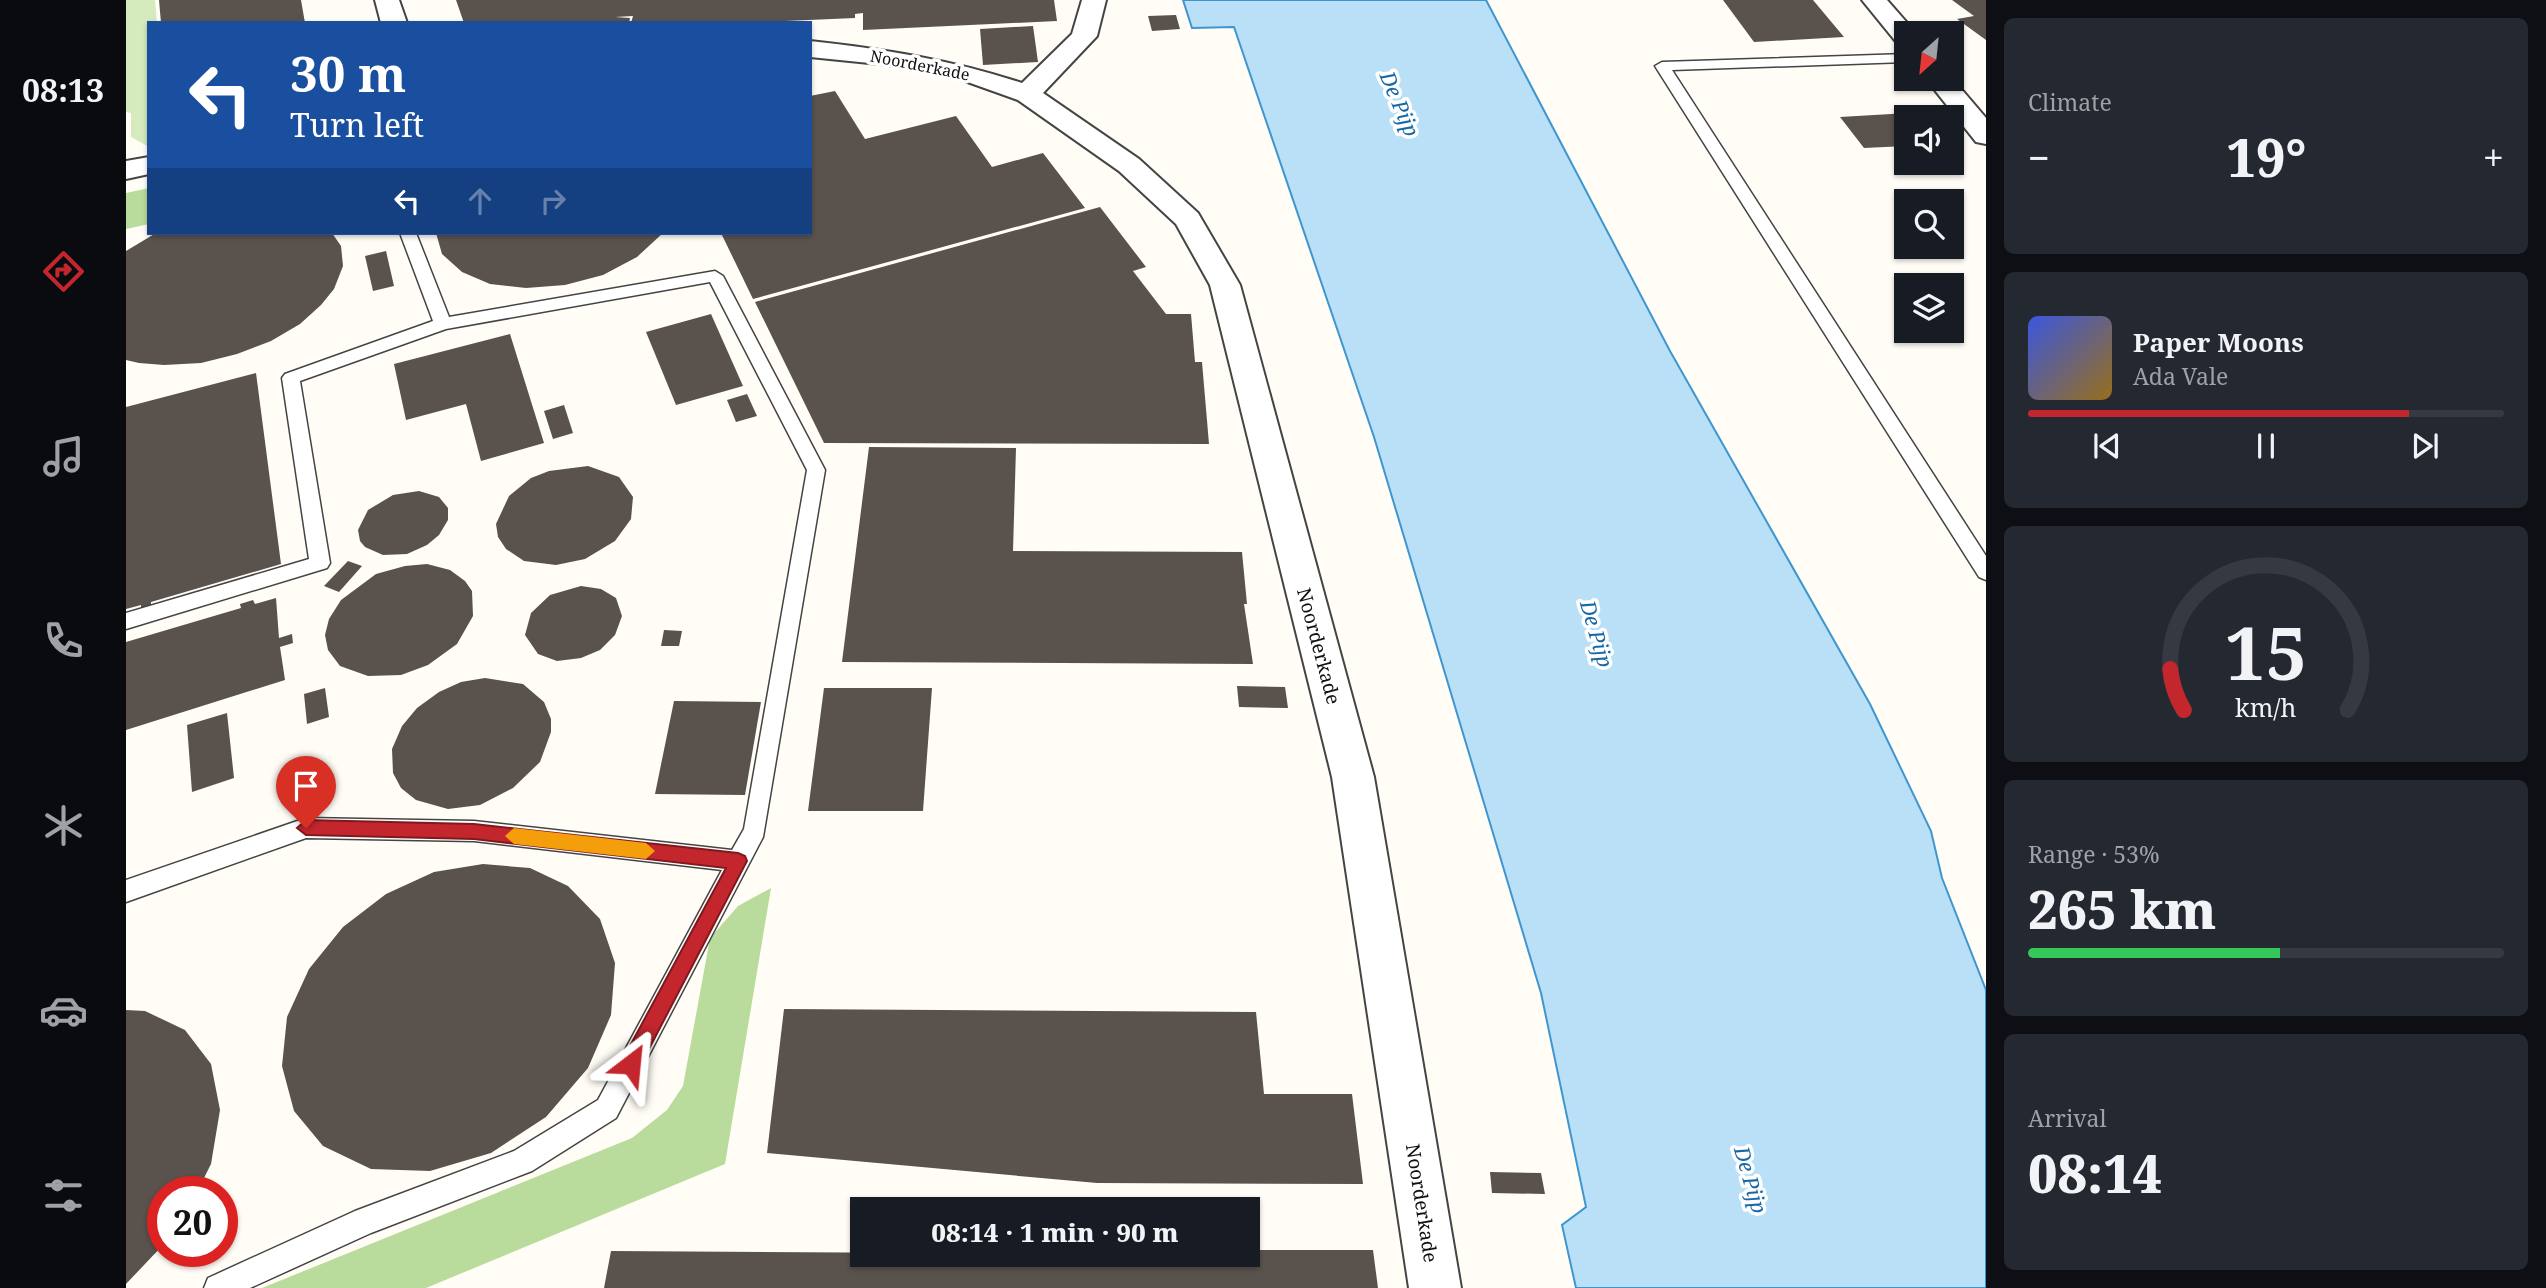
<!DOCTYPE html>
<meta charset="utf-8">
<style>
:root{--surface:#171b24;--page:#242831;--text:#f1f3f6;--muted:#9ea1a6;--line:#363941;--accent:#c4262e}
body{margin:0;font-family:"Noto Serif",serif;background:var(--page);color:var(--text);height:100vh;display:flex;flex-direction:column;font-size:26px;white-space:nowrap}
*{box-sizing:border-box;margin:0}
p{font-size:23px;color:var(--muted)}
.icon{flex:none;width:38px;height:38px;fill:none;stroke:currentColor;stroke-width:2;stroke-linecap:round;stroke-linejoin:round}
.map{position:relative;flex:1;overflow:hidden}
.panel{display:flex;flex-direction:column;gap:18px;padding:18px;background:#0d0f14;width:560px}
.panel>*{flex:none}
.guide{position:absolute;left:21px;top:21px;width:665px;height:214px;border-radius:0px;box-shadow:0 2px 5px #0004;background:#1a4fa0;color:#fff;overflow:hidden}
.needle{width:46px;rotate:207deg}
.fabs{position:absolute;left:1768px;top:21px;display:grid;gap:14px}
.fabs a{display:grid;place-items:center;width:70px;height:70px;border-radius:0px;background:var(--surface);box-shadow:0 2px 5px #0004;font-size:35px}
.speed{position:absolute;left:21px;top:1176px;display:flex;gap:14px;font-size:35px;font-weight:700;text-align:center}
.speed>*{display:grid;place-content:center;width:91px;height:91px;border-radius:50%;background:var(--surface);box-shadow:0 2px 5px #0004;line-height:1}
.speed .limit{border:10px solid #d22;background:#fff;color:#111}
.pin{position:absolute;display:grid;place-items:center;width:60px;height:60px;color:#fff;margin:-72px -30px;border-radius:50% 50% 50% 0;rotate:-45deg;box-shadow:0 0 7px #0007}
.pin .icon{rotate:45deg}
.me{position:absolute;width:77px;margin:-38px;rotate:29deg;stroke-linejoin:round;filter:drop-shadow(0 0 5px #0008)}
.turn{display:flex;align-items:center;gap:24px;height:147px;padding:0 28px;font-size:32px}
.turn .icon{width:91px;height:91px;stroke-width:2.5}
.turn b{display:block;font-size:49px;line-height:60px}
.lanes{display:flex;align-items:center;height:66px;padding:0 28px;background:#0003;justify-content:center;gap:35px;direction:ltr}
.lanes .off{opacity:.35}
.big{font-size:52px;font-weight:800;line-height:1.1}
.panel .tile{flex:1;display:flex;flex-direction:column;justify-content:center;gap:10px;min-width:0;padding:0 24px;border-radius:10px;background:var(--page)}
.panel .dial{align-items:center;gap:0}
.dial svg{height:182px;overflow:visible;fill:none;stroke:var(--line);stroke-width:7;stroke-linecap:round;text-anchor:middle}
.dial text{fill:var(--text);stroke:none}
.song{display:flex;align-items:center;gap:21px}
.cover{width:84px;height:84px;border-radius:10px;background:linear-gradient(135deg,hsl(230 70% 55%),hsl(40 70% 35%))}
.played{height:7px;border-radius:4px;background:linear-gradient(90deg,var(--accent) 80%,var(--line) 80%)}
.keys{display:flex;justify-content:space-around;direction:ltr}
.heat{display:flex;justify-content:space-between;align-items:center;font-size:38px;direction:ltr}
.charge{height:10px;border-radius:5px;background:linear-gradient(90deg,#34c759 53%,var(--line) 0)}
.trip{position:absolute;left:724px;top:1197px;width:410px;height:70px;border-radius:0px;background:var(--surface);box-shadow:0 2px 5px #0004;font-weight:800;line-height:70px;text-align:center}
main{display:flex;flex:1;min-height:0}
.tabs{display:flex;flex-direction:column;width:126px;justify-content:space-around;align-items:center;background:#090b0e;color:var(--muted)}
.tabs .icon{width:49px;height:49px}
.tabs .current{color:var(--accent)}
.tabs b{font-size:32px;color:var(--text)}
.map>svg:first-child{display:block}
</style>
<main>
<nav class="tabs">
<b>08:13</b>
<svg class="icon current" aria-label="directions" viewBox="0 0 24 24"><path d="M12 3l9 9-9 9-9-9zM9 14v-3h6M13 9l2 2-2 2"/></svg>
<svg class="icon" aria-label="music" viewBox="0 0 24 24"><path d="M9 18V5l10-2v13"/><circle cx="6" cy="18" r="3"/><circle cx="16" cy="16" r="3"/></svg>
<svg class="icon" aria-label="phone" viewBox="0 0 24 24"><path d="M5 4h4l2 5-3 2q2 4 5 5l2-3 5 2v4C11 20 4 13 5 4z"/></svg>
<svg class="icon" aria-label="climate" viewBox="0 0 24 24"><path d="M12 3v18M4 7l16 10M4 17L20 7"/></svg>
<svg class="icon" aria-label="car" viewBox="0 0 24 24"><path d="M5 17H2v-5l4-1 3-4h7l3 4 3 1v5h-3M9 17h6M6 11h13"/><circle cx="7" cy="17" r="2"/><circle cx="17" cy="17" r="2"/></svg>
<svg class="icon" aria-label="filters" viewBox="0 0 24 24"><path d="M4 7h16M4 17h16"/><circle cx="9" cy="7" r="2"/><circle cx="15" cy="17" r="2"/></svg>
</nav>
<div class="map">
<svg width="1860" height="1288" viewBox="0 0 1860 1288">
<rect width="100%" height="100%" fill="#fffdf5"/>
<path fill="#d5ebbd" d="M0,0H29L31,23H23V147L5,137V113L0,112Z"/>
<path fill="#b9dc9c" d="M23,188V224L0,229V193Z
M645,888L599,1164L300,1288H136L506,1138L541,1110L557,1086L584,938L612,906Z"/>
<path fill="#b9e0f7" stroke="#3f96cf" stroke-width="2" d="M1057,0H1360L1544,351L1744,704L1805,831L1816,878L1860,990V1288H1450L1436,1225L1460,1207L1415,993L1248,437L1108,27L1066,28Z"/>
<path fill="#5a524d" d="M33,0H175L179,23H35Z
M330,0H928L931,21L737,30V13L729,14V18L610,23H505L507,16L489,17L504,18L503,23H338Z
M1597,0H1687L1718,37L1628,42Z
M1826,0H1860V40L1831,19L1848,16Z
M1050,15L1054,29L1026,31L1022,16Z
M907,26L912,62L857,65L854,29Z
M709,91L739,139L830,116L866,167L917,153L959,208L627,299L595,233H684V96Z
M1782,113L1786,117H1780V146L1738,148L1714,117Z
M974,207L1020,267L1007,271L1040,314H1065L1069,362H1076L1083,444L698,443L629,302Z
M30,233H206L215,246L217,266L208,289L195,305L174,324L145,341L111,354L75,363L38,365L13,363L0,360V251Z
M310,233H537L511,257L477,275L439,285L400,288L364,284L336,272L316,254Z
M260,251L268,286L247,291L239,256Z
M585,314L617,386L550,405L520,332Z
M384,334L418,443L355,461L340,404L280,420L268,364Z
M130,373L155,564L25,602V606L15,609V605L0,609V407Z
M621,394L631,416L610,422L601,400Z
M438,405L447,433L427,439L418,411Z
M743,447L890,448L887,551L1116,552L1121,604H1118L1127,664L716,662Z
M462,466L493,477L507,497L505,519L489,541L459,559L430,565L398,561L380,549L372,537L370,524L383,496L405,478L423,471Z
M293,491L313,497L322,508V520L313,535L301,545L281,554L257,555L239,547L234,541L232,530L242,510L267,495Z
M222,561L236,566L213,592L198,586Z
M301,564L324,570L339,581L346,591L347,616L331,644L302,665L275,675L242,676L214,666L202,650L199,635L203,619L215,600L250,574L279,566Z
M455,586L475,589L490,598L496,616L489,635L474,650L455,658L431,661L412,654L399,635L405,613L424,595Z
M150,598L153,638L166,634L167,643L154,647L159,680L0,730V642L115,608L114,604L127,600L129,604Z
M538,630L556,631L553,646H535Z
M359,678L397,684L418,702L425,719V732L414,762L387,788L354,805L322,809L290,800L275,788L267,773L266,749L276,726L291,708L313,692L335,682Z
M1111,686L1159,687L1162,708L1113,707Z
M199,688L203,717L181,724L178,694Z
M698,688H806L797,811H682Z
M548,701L635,702L619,795L529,794Z
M101,713L108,778L66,792L61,725Z
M357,864L404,868L442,886L474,919L489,963L485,1015L462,1068L420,1117L365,1153L304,1171L245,1169L197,1146L168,1111L156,1066L161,1017L183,969L217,927L260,894L308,872Z
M658,1009L1130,1012L1138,1094H1226L1237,1184L971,1183L641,1153Z
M0,1010L19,1011L59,1030L85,1064L94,1110L85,1164L71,1192H37V1245L0,1284Z
M1364,1172L1415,1173L1419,1194L1366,1193Z
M1122,1250H1247L1252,1288H478L485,1251L1122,1255Z"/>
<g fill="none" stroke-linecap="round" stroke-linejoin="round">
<g stroke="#444" stroke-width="3">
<path id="lane" d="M1780,54V62L1546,70L1860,556V580L1853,577L1529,66L1536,62Z
M274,233H290L323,317L589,271L597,276L699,470L637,837L490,1118L406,1171L245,1233L124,1288H78L82,1278L229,1211L388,1151L472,1100L596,870L348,841L180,838L0,902V880L180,818L348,821L606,850L618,829L681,470L584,282L320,329L174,381L204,563L201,568L0,629V613L183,559L156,378L159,374L307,321Z"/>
</g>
<g stroke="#444" stroke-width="4">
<path id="street" d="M249,0H273L281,23H255Z
M956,0H980L971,36L917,93L1013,159L1072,213L1114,285L1248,777L1335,1288H1283L1206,777L1084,285L1050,224L993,171L892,100L836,80L763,65L684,57V41C757,49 827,60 896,83L946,34Z
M1736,0H1761L1790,33H1780V46L1771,43Z
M1825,77L1860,118V144L1850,142L1800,79Z
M23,157V174L0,179V161Z"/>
</g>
<use href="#lane" fill="#fff" fill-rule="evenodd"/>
<use href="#street" fill="#fff" fill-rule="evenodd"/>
</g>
<path fill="#c4262e" stroke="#7f191e" stroke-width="2" d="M180,820L348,824L612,853L619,856L621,861L512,1070L505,1073L498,1070L495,1064L498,1057L600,868L348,839L180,835L171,828Z"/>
<path fill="#f59e0b" d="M388,828L520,843L529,851L520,859L388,844L379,836Z"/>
<g text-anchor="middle" stroke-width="7" stroke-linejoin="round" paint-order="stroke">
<g font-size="16" fill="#111" stroke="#fff">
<text transform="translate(794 65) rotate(11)" y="6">Noorderkade</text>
</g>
<g font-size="19" fill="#111" stroke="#fff">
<text transform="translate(1193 646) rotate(75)" y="7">Noorderkade</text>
<text transform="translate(1296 1203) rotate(81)" y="7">Noorderkade</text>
</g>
<g font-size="21" font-style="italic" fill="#1768a6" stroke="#fff">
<text transform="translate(1273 104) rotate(67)" y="7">De Pijp</text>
<text transform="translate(1470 634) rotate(74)" y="7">De Pijp</text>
<text transform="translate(1624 1180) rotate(74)" y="7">De Pijp</text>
</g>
</g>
</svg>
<div class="fabs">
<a><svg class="needle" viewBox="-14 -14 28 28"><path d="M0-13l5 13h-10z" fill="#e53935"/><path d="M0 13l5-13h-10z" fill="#9ea1a6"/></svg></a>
<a><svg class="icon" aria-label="sound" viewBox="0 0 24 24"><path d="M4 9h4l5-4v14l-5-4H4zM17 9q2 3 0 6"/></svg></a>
<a><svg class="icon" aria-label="search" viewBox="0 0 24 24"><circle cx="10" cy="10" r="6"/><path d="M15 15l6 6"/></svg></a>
<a><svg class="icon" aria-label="layers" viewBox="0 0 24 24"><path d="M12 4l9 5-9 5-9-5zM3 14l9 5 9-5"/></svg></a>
</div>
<div class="speed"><div class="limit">20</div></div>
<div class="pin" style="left:180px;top:828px;background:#d93025"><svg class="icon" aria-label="arrive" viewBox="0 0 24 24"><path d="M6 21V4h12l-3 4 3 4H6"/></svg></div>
<svg class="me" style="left:505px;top:1064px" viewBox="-20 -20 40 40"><path d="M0-17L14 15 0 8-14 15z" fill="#c4262e" stroke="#fff" stroke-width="4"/></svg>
<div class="trip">08:14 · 1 min · 90 m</div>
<div class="guide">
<div class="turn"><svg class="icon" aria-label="left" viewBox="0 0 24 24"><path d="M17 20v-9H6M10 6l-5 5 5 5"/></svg><div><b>30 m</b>Turn left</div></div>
<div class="lanes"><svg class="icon" aria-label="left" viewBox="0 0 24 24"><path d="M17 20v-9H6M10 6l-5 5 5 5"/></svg><svg class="icon off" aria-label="ahead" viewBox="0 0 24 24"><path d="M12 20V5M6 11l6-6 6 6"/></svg><svg class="icon off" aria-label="right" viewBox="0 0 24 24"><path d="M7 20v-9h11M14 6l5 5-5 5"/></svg></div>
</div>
</div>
<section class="panel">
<div class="tile"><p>Climate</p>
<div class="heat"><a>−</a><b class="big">19°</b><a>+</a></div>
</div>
<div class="tile">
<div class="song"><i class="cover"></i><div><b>Paper Moons</b><p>Ada Vale</p></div></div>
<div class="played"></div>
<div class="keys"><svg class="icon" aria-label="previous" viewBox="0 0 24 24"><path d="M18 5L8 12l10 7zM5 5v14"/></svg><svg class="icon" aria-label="pause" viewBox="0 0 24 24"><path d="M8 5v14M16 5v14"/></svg><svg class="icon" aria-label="next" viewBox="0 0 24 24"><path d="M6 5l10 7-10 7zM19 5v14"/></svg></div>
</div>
<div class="tile dial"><svg viewBox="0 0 100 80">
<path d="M14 69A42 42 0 1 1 86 69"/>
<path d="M14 69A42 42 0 0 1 8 51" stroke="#c4262e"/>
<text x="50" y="56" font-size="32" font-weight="700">15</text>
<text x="50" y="72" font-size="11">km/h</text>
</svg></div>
<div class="tile"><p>Range · 53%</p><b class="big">265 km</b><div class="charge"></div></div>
<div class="tile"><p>Arrival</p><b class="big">08:14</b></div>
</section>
</main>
